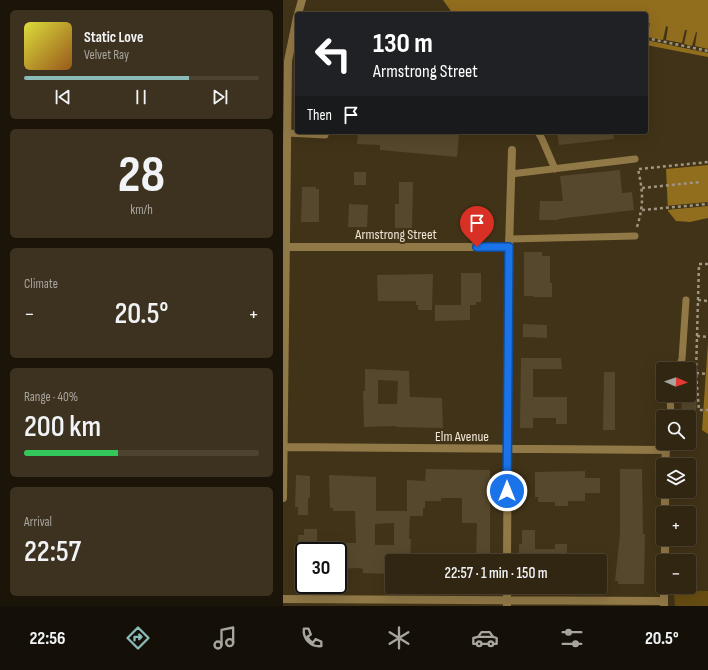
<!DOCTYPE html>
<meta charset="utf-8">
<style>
:root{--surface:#312611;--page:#3d321f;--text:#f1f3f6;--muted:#a8a59f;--line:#4c4331;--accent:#8bbbb9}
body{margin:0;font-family:"Sofia Sans Condensed",sans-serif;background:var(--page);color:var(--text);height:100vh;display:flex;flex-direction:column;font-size:15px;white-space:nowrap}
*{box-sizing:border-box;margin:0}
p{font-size:13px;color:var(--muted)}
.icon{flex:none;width:22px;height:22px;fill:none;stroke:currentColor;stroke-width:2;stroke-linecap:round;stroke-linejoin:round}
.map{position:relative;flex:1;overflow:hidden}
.panel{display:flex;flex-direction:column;gap:10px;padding:10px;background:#1b1509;width:283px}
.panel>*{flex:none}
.top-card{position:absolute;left:12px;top:12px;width:353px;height:122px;border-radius:4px;box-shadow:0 4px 16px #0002,0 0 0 1px var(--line);background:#202124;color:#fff;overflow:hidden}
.needle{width:26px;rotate:92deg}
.fabs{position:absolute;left:373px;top:362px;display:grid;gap:8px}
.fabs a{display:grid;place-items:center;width:40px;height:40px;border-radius:4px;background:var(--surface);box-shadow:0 4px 16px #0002,0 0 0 1px var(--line);font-size:20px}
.speed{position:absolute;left:12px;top:542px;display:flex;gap:8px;font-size:20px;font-weight:700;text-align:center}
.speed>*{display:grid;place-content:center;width:52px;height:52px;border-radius:50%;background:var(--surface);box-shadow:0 4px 16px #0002,0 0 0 1px var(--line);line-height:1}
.speed .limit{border:2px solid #111;border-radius:6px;background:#fff;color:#111}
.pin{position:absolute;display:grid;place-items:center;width:34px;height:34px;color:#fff;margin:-41px -17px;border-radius:50% 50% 50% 0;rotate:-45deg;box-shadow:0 0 4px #0007}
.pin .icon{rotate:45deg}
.me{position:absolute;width:44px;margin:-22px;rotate:0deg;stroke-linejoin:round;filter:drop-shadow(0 0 3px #0008)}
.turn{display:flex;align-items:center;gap:14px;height:84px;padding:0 12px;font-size:18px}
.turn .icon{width:52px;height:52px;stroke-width:2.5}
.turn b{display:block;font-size:28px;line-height:34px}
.then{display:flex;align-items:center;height:38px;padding:0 12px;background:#0003;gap:8px;font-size:15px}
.big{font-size:30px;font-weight:600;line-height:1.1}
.panel .widget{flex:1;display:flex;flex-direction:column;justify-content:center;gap:6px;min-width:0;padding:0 14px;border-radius:6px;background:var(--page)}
.panel .dial{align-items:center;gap:0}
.dial b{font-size:52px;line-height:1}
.song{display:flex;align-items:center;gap:12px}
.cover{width:48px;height:48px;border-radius:6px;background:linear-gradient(135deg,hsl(60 70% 55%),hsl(30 70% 35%))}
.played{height:4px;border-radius:2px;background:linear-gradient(90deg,var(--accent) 70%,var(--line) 70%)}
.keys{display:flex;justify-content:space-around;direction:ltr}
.heat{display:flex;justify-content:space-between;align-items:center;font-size:22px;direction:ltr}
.charge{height:6px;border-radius:3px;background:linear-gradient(90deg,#34c759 40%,var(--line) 0)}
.trip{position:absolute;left:102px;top:554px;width:222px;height:40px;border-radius:4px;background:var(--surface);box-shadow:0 4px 16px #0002,0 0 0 1px var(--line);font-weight:600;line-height:40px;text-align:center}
.dock{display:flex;height:64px;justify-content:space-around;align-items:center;background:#140f07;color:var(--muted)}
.dock .icon{width:28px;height:28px}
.dock .selected{color:var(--accent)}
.dock b{font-size:18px;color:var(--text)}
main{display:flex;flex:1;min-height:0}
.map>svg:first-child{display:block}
</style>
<main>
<section class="panel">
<div class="widget">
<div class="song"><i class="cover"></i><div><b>Static Love</b><p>Velvet Ray</p></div></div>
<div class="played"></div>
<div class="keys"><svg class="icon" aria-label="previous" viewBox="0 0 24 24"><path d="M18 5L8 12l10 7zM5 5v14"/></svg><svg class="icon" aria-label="pause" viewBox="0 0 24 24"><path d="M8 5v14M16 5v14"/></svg><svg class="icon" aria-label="next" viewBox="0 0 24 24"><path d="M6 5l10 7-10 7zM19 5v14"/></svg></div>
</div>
<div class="widget dial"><b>28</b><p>km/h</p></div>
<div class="widget"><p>Climate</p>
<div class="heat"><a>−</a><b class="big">20.5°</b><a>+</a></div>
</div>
<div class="widget"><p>Range · 40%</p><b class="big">200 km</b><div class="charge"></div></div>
<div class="widget"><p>Arrival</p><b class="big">22:57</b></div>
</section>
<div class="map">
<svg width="425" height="606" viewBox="0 0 425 606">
<rect width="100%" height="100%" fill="#413317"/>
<path fill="#664c11" d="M412,591H425V606H392L391,594Z"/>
<path fill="#916d1e" d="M160,0H425V57L363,45V14H170Z
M425,165V218L407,222L393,221L385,211L383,169Z
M425,342V434L419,430Z"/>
<path fill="#413317" d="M365,23H367L364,37L380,40L383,26L385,27L383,40L399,43L402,30H404L401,44L409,46L413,32H414L412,46L425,49V53L363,40Z
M425,202V206L383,210L382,206Z"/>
<path fill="#56482c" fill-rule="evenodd" d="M75,132H170V134L176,135L174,157L97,150V145L74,144Z
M274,132H330L331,139L276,145Z
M337,170L339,193L349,192L351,210L275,219V220H256L257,201H280L277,176Z
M71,172H83V185H71Z
M116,182H130L129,228H112V204H116Z
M19,187H33V189H36V222H18Z
M66,204L85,205L84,227H65Z
M241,252H259V256H267V283H269V297H251L250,296H241Z
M178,273H198V302H193V305H187V320L152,321V305H178Z
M150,274L149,310H135V305H133V301H95L94,275Z
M240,324L264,325V338L240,337Z
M238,358H278L279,369H250V397H284V424H273V418H250V428H237Z
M82,369L126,371L127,397L159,398L160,428L113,427V426L81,427L80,391H82ZM95,380L115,381L114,404H95Z
M321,372H332V430H320Z
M399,395H414L413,415H398Z
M143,469L207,470V561H193L194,523H179V499L178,498H158V501H142V508H140V516H127L126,539H128L127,561H109V574L80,573V569L76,568L56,569L55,551H58L57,543H73L72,511H50V508H47L46,475L93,477V511H124V480L142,481ZM111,523V545H92V524Z
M337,469H359L360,534H362L361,584H335V581H332L337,534Z
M302,471V478H317V493H302V501H285V506H272V502H255V497H252V472Z
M13,475L27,476V498H25V515H15V507H12Z
M21,529H34V551H15V535H21Z
M239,530H252V549H272V544H284V561H236V544H239Z"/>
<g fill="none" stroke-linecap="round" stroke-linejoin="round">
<path stroke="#a09580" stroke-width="2.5" stroke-dasharray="3 3" stroke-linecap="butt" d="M236,13L240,14
M363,38L425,51
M356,169L425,162
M359,188L417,182
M359,210L425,204
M354,227C361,204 360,192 355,169
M425,264H416L413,373L416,410H425
M415,300L425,301
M414,336L425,337
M413,373L425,374"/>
<path stroke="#917847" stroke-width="7" d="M255,132L259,139L272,169
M4,133L42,135V132
M228,174L352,159
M226,239L352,236
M395,369L399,359L403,300
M387,395L388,417
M383,450L384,443"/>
<path stroke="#917847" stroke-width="8" d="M15,14L19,0
M0,247H226
M0,447L383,450L382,465
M0,498L5,61L14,17
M382,513V491
M224,561L226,247L229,150
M382,561V539
M0,599L381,601
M224,605V587
M381,606V587"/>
</g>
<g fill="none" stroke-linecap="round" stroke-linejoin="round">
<g stroke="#114b97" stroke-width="10">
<path id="route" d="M194,247H226L224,491"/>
</g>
<use href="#route" stroke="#1a73e8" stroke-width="7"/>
</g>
<g text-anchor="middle" stroke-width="4" stroke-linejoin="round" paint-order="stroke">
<g font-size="14" fill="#eee6d6" stroke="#413317">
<text x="113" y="239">Armstrong Street</text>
<text x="179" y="441">Elm Avenue</text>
</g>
</g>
</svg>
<div class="fabs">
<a><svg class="needle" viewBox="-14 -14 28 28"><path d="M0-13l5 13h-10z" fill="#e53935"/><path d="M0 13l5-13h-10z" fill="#a8a59f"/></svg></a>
<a><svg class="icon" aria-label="search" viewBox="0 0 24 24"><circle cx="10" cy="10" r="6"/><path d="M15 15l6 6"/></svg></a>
<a><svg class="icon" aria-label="layers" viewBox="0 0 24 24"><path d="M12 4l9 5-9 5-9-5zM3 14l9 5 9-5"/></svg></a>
<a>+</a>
<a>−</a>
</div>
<div class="speed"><div class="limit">30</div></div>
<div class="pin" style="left:194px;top:247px;background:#d93025"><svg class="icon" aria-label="arrive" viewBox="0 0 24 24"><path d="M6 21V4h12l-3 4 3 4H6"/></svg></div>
<svg class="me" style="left:224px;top:491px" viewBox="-20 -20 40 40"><circle r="17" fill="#1a73e8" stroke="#fff" stroke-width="3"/><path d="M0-11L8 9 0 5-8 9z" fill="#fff"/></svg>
<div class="trip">22:57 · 1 min · 150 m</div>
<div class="top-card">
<div class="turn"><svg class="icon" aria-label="left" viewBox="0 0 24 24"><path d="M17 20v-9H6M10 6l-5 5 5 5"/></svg><div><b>130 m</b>Armstrong Street</div></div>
<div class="then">Then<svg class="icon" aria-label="arrive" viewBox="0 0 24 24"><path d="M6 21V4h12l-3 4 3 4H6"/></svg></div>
</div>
</div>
</main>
<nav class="dock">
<b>22:56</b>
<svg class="icon selected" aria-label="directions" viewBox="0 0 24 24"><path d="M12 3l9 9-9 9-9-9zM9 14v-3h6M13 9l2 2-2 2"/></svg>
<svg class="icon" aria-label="music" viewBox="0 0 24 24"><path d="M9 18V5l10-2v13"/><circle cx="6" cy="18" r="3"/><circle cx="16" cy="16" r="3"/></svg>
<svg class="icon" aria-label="phone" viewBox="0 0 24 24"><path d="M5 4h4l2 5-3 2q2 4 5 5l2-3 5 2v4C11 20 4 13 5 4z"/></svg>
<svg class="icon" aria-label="climate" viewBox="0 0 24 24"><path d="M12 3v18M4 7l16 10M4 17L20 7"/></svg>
<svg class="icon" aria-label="car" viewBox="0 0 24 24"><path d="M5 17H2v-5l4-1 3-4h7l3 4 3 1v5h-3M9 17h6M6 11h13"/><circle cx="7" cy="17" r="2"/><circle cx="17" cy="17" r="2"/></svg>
<svg class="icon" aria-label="filters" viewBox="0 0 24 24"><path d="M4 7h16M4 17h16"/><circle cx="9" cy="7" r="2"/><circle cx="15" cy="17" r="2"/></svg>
<b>20.5°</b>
</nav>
